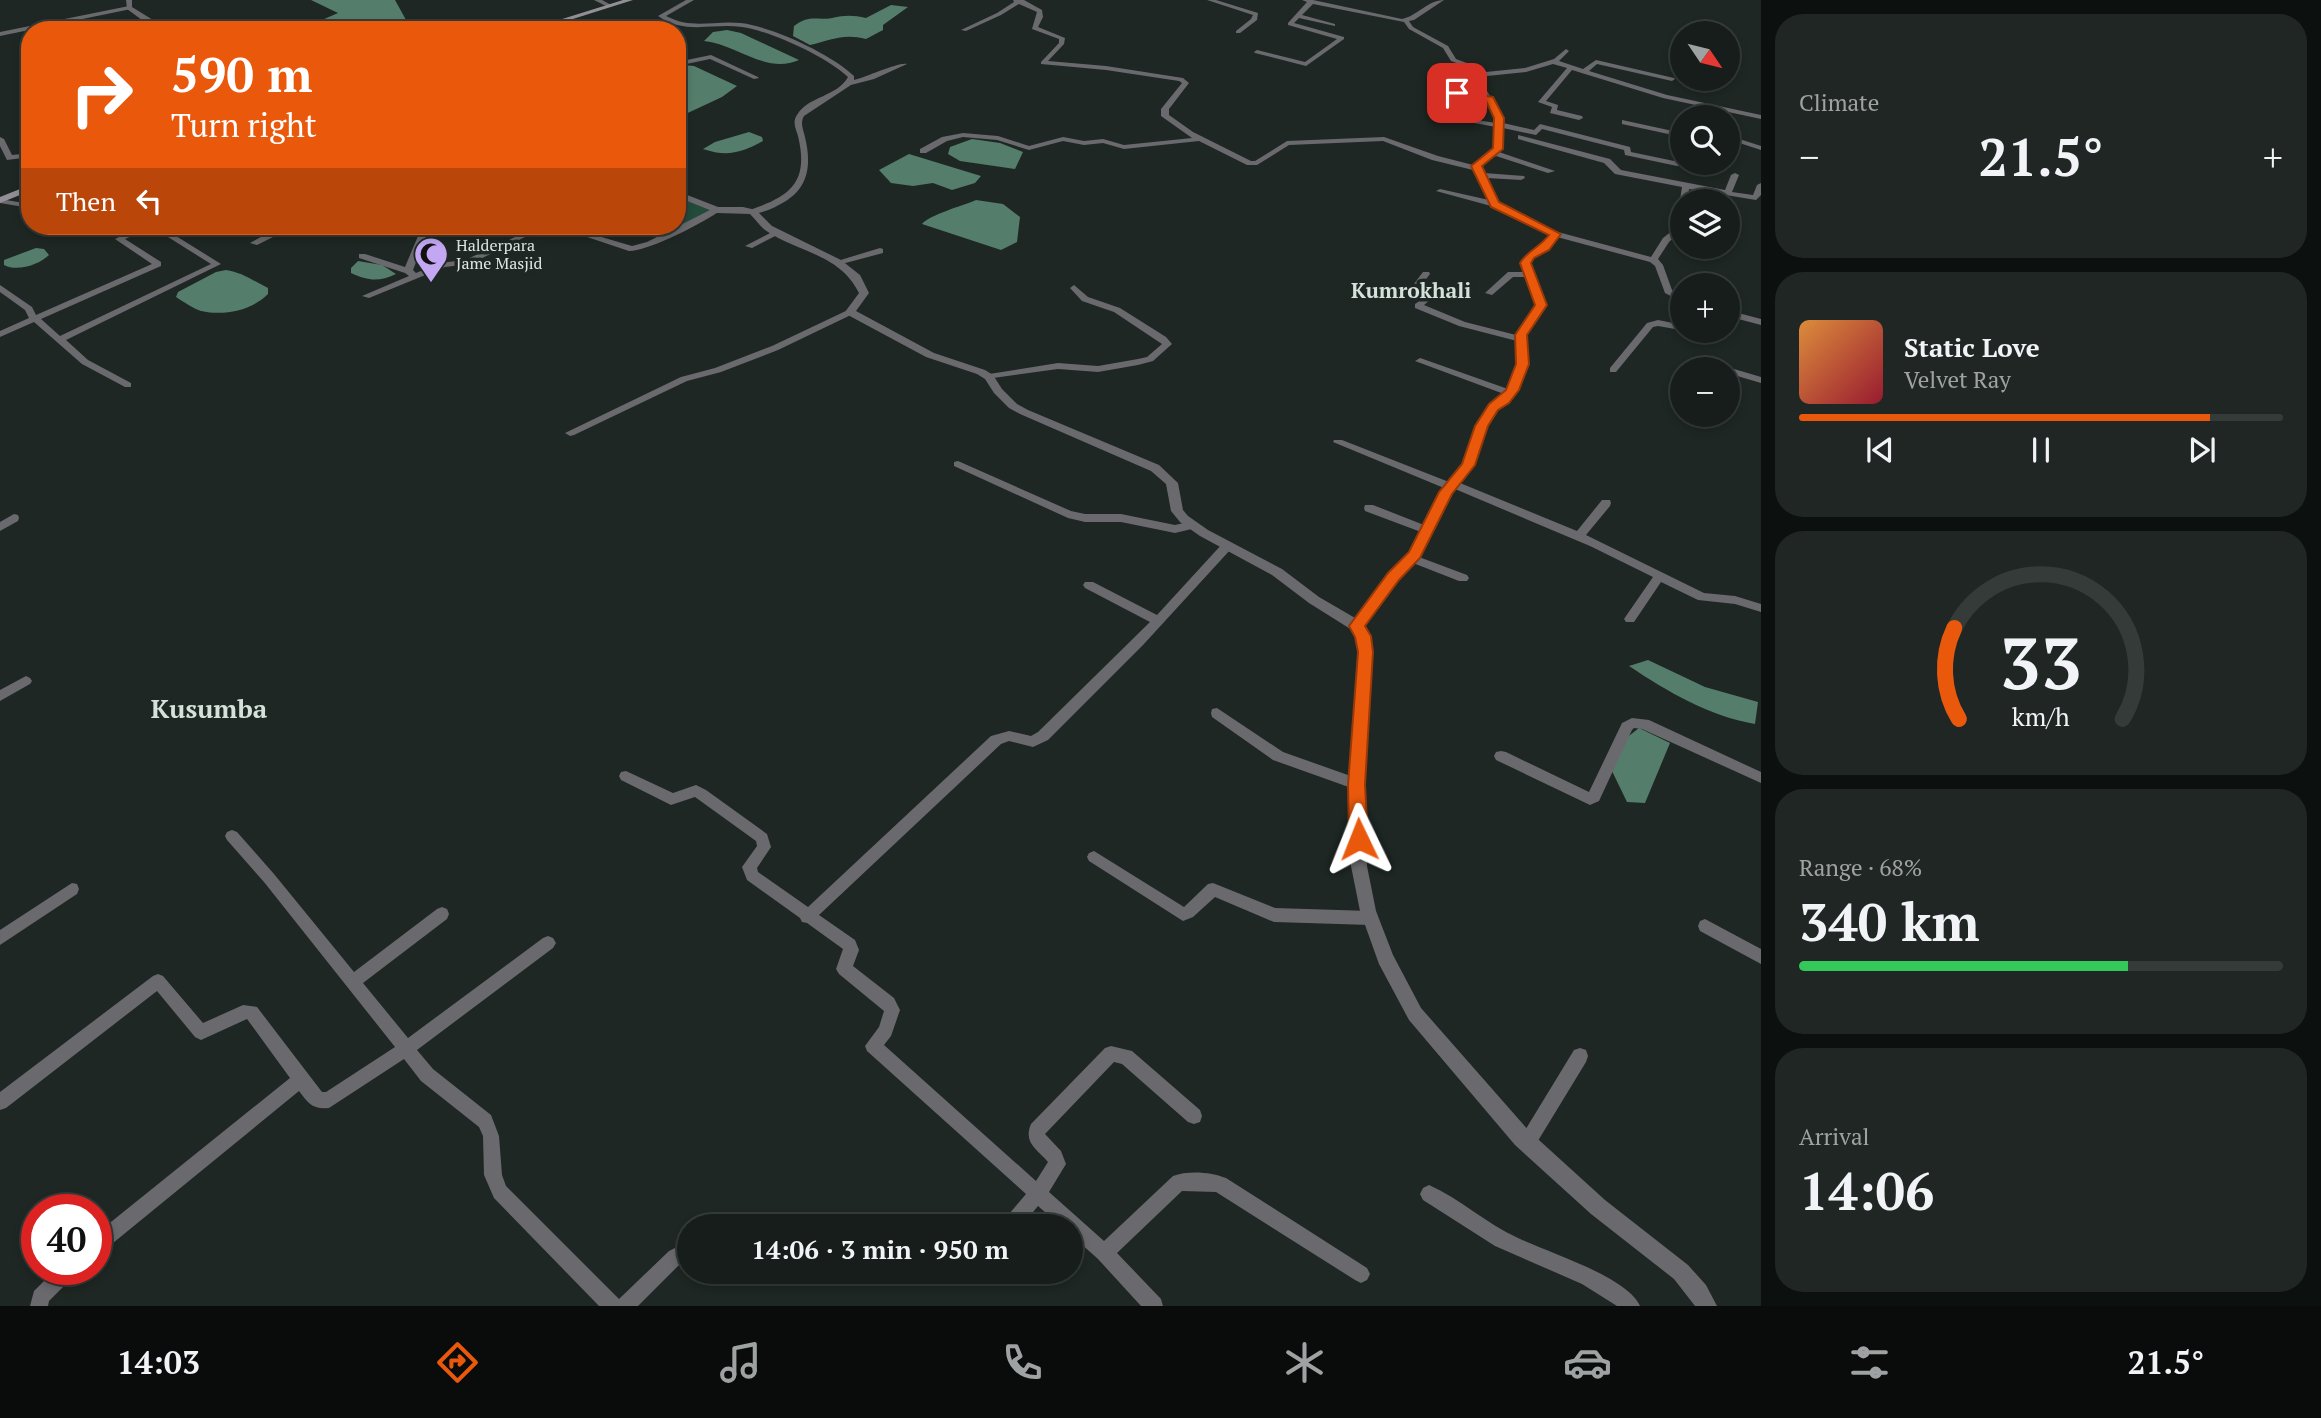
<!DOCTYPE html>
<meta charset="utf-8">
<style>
:root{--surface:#161d1a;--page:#1f2623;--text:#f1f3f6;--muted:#9ea2a2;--line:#353b39;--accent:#ea580c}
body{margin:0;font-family:"PT Serif",serif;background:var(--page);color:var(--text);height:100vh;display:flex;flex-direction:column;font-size:26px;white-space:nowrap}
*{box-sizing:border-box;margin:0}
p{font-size:23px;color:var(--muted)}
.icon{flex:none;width:38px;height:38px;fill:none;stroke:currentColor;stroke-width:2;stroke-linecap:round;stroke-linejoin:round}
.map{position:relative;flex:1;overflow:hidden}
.side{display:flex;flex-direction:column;gap:14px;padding:14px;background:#0c100e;width:560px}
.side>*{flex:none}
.guide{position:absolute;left:21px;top:21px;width:665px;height:214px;border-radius:28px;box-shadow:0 4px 10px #0003,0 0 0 2px var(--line);background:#ea580c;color:#fff;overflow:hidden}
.needle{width:46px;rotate:125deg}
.fabs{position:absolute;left:1670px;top:21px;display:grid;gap:14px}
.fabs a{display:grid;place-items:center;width:70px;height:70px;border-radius:50%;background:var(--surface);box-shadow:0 4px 10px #0003,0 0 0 2px var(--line);font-size:35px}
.speed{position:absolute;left:21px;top:1194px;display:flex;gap:14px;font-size:35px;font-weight:700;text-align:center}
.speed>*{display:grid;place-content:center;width:91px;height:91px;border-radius:50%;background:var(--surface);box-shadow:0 4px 10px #0003,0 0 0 2px var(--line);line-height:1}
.speed .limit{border:10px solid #d22;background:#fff;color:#111}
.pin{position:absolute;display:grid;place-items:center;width:60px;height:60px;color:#fff;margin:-30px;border-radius:14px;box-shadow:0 4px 10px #0006}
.me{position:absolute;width:77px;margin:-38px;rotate:358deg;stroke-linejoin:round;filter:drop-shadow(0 0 5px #0008)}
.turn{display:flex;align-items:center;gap:24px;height:147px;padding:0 35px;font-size:32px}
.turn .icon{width:91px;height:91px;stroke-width:2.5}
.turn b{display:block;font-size:49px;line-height:60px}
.then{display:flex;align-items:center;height:66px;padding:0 35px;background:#0003;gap:14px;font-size:26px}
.big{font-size:52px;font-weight:800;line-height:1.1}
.side .tile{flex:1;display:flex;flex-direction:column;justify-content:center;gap:10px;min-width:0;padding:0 24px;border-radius:28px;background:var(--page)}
.side .dial{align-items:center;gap:0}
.dial svg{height:182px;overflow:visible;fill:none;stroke:var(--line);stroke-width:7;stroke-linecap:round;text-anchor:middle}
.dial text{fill:var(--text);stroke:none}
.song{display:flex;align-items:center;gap:21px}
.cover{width:84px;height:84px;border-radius:10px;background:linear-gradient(135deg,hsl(30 70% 55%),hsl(350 70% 35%))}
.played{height:7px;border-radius:4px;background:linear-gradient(90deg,var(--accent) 85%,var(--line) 85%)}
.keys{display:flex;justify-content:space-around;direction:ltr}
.heat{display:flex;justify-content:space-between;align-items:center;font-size:38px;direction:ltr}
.charge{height:10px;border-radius:5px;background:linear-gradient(90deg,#34c759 68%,var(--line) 0)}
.trip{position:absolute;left:677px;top:1214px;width:406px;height:70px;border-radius:35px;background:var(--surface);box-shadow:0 4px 10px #0003,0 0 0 2px var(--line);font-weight:800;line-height:70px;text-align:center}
.menu{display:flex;height:112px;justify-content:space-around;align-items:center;background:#090c0a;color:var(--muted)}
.menu .icon{width:49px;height:49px}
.menu .current{color:var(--accent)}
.menu b{font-size:32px;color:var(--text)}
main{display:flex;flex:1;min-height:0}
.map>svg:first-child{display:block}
</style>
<main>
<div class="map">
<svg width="1761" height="1306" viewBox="0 0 1761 1306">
<rect width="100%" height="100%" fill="#1e2723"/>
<path fill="#224b3c" d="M677,197L712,211L660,237L646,226H677Z"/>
<path fill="#547d6c" d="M311,0H395L411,29L339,30C330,24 322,25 312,28L313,30H277L295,25L308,26L338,13Z
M891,5L908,7L883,25V30L866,39C844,33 831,40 810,45L793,36L794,26C811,14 815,21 832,18C845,15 853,15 866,18Z
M727,30L741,33L799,60C766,75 737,44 704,41L713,32Z
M684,65L694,66L737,86L722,97L677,118V67Z
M749,132L762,137L763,141C741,153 727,157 703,149L715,142Z
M972,139L1000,143L1023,152L1015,169L960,161L948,154L950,147Z
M909,154L981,176L975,183L952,190L933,183L913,186L891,183L879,170Z
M976,200L1003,204L1020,217L1017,242L1001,250L922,224C929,215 962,206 976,200Z
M36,248L44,249L49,255C39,265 17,272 4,265V260Z
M358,261L382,265L396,274C379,282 368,281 351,273V268Z
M226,270C241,272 254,281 268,288V294C251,311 224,316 201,311C192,308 184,302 176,297L178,292L216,272Z
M1648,660L1705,687L1758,702L1755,724C1709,716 1668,692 1629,666Z
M1639,728L1670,743L1645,803L1627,802L1611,769L1625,739Z"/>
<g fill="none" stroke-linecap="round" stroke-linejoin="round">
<path fill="#6a696d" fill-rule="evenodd" d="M594,0H602L613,6L608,7Z
M686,0H694L666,16C693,30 713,20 741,23C773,27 831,54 854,76V80C867,77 898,62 907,64L874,79L851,85L804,116C800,123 803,129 805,137C811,162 810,186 786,201C776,207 762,214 750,214V210C791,196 809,182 798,136C796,129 792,122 797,115C808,96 837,97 848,77C827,57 771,31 742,27C712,23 684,35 658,16Z
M1013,0H1024L1042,10L1043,17L1038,27L1065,38L1064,44L1048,61L1106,66L1183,78L1189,83L1169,109V115L1193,132L1251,161H1255L1287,141L1384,137L1438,156L1473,165C1486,149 1497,156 1496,127L1447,118L1451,116L1496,123L1495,118L1486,100L1441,91L1444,89L1483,96L1481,88L1439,77L1442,75L1481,84V75L1476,70L1451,61L1443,48L1409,29L1404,22L1313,4L1302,15L1335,24V26L1299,18L1294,23L1344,37V39L1306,66L1255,53L1254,52L1257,50L1305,62L1337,39L1288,25V23L1307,2L1302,0H1313L1402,19C1417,16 1428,0 1444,0L1414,20L1409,21L1413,27L1448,46L1456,59L1480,68L1486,72L1525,68L1554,59L1566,49L1569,51L1559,61L1583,69L1596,60L1674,78L1675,79L1672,81L1597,64L1589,71L1667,95L1761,115V119L1663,98L1572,70L1546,101L1558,105L1557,110L1582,116L1583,118L1579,120L1550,113L1552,107L1538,102L1567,68L1553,64L1526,72L1487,76V91L1503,118V123L1534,130L1540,124L1630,147L1631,152L1674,161L1678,143L1682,141V160L1680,166H1677L1625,155L1624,150L1542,129L1536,135L1503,128L1504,138L1499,152L1555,171L1548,173L1496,156L1481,164L1480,168L1484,173L1524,176L1525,178L1521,180L1487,178L1497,203L1558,232L1651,257L1663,238L1682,223V230L1669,242L1658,259L1663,265L1672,290L1682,295V302L1665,293L1655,266L1650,262L1557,237L1548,250L1532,258L1529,263L1545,305L1526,335L1527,364L1517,390L1508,402L1497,409L1487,426L1474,465L1460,483L1577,531L1602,500H1610L1611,503L1610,506L1586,535L1704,593L1735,596L1761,604V612L1735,604L1698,600L1661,582L1634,622H1626L1624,619L1626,616L1653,577L1590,546L1455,489L1419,557L1467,575L1469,578L1467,581H1459L1413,563L1398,579L1361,629H1353L1351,626L1353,623L1390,573L1410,553L1421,532L1365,511L1364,508L1365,505H1373L1424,525L1444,488L1333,442L1334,440H1342L1449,482L1464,464L1477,426L1488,407L1504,394L1415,361L1420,358L1423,359L1508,389L1517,364V341L1459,326L1415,308V304L1421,300L1407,293L1423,272H1429L1430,274L1416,292L1431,299L1424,305L1465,322L1516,335L1537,305L1526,277H1513L1492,295L1485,293L1508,272H1524L1521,263C1529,249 1540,249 1550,235L1491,206L1436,191L1440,189L1489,200L1481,180L1473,170L1432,160L1383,141L1289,145L1257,165H1247L1199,141L1124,149L1103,143L1084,145L1063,141L1029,150L997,140L963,137L947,141L926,153H920V149L942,137L963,133L998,136L1029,146L1063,137L1084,141L1103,139L1124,145L1192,138L1161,116V109L1182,83L1179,81L1106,70L1041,64V62L1059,43V39L1032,29L1037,12L1019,4L1001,15L966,31L961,30L997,13L1014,2Z
M1207,0H1216L1258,13L1257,20L1240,33H1236V31L1251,19L1253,15Z
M129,6L131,9L0,36V32Z
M711,55L758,77L759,78L754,79L710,59L677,66V62Z
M1622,120L1682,133V137L1622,124Z
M1518,135L1610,159L1621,170L1725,190L1731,175L1735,173L1739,175L1732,192L1753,195L1757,185L1761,183V195L1756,200L1689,189L1688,201H1682V214L1678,212L1682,187L1615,174L1604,163L1518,139Z
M1727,135L1761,146V150L1727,139Z
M0,137L4,139L12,155L30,153V157L7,160L0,146Z
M677,145H680L684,147L677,150Z
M0,199L30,204V208L0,203Z
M714,208L721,210C705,222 649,251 629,251L587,237H525L470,264L445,267L369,298L362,296L409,276L405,273L359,258V254H365L405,267L421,229L418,226H426L429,229L413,270L416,273L440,263L465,260L524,233H588L632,246L647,242Z
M142,226H160L221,264L66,340L88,360L131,383V387H125L82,364L34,322L0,337V331L29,318L25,310L0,292V285L32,307L36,315L152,264L115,239ZM152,227L211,264L60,336L41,319L161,266V262L125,239Z
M281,226L295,228L303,226H314L296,233L285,231L257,245L250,243Z
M776,230L783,232L752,248L745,246Z
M880,248L883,249V253L838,265L834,262Z
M1074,285L1088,297L1120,308L1166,337L1172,344L1153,361L1138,365L1098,372L1058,369L986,379V375L989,374L1058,363L1098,366L1138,359L1147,357L1162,344L1114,312L1082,301L1070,288Z
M850,309L855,312L853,314L778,350L721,372L687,381L574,435L570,436L565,433L681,377L715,368L772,346Z
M1727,310L1761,319V325L1727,316Z
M1682,318V325L1675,329L1658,326L1653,327L1616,372H1610V368L1647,323L1658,320L1673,323Z
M1707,361L1761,377V383L1727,373V369L1709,368L1698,369L1704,362Z
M958,461L1071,511L1085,514H1121L1175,525L1192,521L1198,525L1196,528L1175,533L1121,522H1085L1068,518L954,466V462Z
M14,514L18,515L19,518L18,521L0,531V522Z
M1227,542L1231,543L1233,546L1231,549L1143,645L1048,740L1033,747L1009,741L1001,744L819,915L855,940L859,950L853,966L894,998L900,1010L891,1036L884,1045L1036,1181L1048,1162C1037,1149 1023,1143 1031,1124L1105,1048L1111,1046L1132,1051L1200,1110L1202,1116L1200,1122L1194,1124L1188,1122L1122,1064L1114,1062L1045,1134L1061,1151L1066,1164L1049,1192L1104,1241L1173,1176C1188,1170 1212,1172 1226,1178L1367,1268L1370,1274L1367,1280L1361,1283L1355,1280L1216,1192L1182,1191L1117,1253L1161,1299L1163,1306H1141L1098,1259L1071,1235V1227H1062L1038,1206L1021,1227H1000L1003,1221L1026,1194L867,1051L865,1046L879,1027L884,1011L839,974L836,969L843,949L807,923L802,922L800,918L747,880L742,867L757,846L756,841L695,797L671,805L621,780L619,776L621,772L626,771L673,793L696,785L706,790L767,834L771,847L757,868L758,872L808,907L991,736L1009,731L1031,736L1038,732L1150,622L1085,588L1083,585L1085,582H1093L1157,615L1223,543Z
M26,676L30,678L32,681L30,684L0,701V690Z
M1217,708L1283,752L1362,780L1364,784L1362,788L1357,790L1273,760L1212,717L1211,713L1212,709Z
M1632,718L1649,720L1761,772V783L1642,729L1634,728L1632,730L1599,801L1590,805L1496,760L1494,756L1496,752L1501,751L1506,752L1589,792L1622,723Z
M232,830L237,832L274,874L354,972L437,909L442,907L447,909L449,914L447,919L363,983L408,1038L543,938L548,936L553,938L556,943L553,948L417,1050L433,1069L491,1115L499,1136L502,1175L506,1186L619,1299L669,1251L675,1248L681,1251L684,1257L681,1263L638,1306H599L494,1198L484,1175L483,1136L479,1127L421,1081L404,1059L329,1108C313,1110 308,1103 299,1091L102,1252L96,1255V1234L290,1078L247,1019L201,1040L195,1037L157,991L6,1108L0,1110V1092L153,976L158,974L163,976L203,1023L243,1005L257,1007L322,1092H326L395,1047L264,882L227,840L225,836L227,832Z
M1094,851L1184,907L1208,884L1213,883L1275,908L1370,911L1375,913L1377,918L1375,923L1370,925L1274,922L1215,897L1193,917L1183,921L1089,861L1087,857L1089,853Z
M72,883L77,884L79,889L77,894L0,945V930Z
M1705,919L1761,949V964L1700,931L1698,926L1700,921Z
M1580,1048L1586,1050L1588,1056L1586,1062L1533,1149L1527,1151L1521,1149L1519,1143L1521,1137L1574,1050Z
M1429,1185C1459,1198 1487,1224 1518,1238C1547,1252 1628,1277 1640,1306H1617L1582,1284L1495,1246L1423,1200L1420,1194L1423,1188Z
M56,1269H78L75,1275L49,1301L48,1306H30L34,1291Z
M958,1272H978L972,1282L966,1285L960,1282L957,1276Z"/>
<path fill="#6a696d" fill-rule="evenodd" d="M126,0H132V7L153,20L150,30H143L146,23L127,9Z
M677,191L718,207H743L756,210L772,226L841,260L860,275L869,293L856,311L934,353L985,370L993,375L1002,389L1017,404L1028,410L1159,465L1178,483L1183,510L1188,516L1208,530L1282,569L1319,597L1362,622L1370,636L1373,652L1365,784L1367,866L1376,911L1393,955L1421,1008L1529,1131L1605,1200L1688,1265L1706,1285L1717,1306H1695L1674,1279L1591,1214L1515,1145L1409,1020L1379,964L1360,911L1351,866L1349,784L1359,652L1356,636L1352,630L1309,603L1272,575L1200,536L1180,522L1171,511L1166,484L1151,471L1020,414L1009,408L994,393L985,379L977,374L926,357L846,314L845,312L859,293C839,253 798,253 765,230C760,226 755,219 750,214L717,213L677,197Z"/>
<path fill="#929096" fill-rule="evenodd" d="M623,0H633L538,30H527Z
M30,185V191L0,203V197Z"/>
</g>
<path fill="#ea580c" stroke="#983908" stroke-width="2" d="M1454,91L1493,97L1504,118L1503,149L1482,166L1499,202L1561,234L1549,250L1534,258L1531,263L1547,305L1527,335L1529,364L1519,390L1509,403L1498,410L1488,426L1475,465L1452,494L1420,558L1399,580L1365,626L1371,636L1373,652L1365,785L1368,839L1365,845L1359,847L1352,845L1349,839L1348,785L1358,652L1355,637L1349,626L1388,573L1409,552L1439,492L1462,464L1475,426L1489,404L1506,390L1516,364L1515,335L1535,305L1520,263C1527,251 1540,247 1549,235L1491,207L1471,166L1493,148L1494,118L1486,101L1454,95Z"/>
<defs>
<g id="mosque-pin" transform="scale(1.75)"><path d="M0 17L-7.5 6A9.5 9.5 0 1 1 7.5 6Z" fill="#c3a7f2" stroke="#1e2723"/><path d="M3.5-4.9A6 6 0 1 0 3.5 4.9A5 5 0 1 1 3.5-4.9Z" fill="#111"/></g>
</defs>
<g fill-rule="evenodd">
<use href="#mosque-pin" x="431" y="254"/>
</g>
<g text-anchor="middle" stroke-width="7" stroke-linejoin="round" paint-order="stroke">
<g font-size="16" fill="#e0e6e3" stroke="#1e2723" text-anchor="start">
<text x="456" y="251">Halderpara<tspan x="456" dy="18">Jame Masjid</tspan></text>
</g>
<g font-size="21" font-weight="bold" fill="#d5e1db" stroke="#1e2723">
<text x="1411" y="298">Kumrokhali</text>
</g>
<g font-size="26" font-weight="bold" fill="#d5e1db" stroke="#1e2723">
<text x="209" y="718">Kusumba</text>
</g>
</g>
</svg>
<div class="fabs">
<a><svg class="needle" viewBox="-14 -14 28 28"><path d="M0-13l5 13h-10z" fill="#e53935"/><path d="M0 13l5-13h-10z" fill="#9ea2a2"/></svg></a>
<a><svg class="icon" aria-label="search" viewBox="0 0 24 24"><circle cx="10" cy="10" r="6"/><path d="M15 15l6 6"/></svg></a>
<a><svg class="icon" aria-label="layers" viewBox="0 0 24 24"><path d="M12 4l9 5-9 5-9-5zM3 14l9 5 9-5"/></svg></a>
<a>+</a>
<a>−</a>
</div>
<div class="speed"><div class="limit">40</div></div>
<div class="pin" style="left:1457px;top:93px;background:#d93025"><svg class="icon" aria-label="arrive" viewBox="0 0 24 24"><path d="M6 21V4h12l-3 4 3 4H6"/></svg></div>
<svg class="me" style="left:1359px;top:839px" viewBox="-20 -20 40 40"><path d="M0-17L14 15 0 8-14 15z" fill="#ea580c" stroke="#fff" stroke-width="4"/></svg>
<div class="trip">14:06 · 3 min · 950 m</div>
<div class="guide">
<div class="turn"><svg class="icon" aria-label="right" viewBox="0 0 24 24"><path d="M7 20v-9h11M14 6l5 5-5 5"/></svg><div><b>590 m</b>Turn right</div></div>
<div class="then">Then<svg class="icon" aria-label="left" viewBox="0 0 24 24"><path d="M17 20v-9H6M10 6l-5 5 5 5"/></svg></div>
</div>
</div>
<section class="side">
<div class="tile"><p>Climate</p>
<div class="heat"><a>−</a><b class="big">21.5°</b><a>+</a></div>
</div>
<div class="tile">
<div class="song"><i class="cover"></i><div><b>Static Love</b><p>Velvet Ray</p></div></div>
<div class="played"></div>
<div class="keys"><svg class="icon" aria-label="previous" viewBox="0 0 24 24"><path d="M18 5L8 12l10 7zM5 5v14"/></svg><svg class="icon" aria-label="pause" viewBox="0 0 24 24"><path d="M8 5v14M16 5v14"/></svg><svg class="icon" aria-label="next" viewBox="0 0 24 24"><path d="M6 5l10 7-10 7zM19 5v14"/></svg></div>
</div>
<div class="tile dial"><svg viewBox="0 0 100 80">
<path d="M14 69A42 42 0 1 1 86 69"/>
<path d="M14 69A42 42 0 0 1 12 29" stroke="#ea580c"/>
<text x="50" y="56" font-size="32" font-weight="700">33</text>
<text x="50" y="72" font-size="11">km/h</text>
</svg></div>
<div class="tile"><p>Range · 68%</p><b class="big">340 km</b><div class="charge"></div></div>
<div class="tile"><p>Arrival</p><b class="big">14:06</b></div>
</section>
</main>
<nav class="menu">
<b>14:03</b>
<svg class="icon current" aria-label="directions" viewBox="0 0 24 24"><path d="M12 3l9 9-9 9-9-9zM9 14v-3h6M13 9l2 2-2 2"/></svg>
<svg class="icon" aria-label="music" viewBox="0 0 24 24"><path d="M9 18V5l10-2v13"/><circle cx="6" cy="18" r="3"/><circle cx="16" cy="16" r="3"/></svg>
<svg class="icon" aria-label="phone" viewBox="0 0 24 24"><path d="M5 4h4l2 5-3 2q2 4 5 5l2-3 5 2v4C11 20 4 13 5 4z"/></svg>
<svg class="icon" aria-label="climate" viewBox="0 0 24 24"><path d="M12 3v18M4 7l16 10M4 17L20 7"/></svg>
<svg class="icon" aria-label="car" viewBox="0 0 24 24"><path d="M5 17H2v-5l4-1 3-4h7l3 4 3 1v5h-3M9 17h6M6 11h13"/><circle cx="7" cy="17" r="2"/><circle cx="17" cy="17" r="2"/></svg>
<svg class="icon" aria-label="filters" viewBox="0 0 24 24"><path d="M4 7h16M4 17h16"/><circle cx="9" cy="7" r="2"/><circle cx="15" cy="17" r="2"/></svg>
<b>21.5°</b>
</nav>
